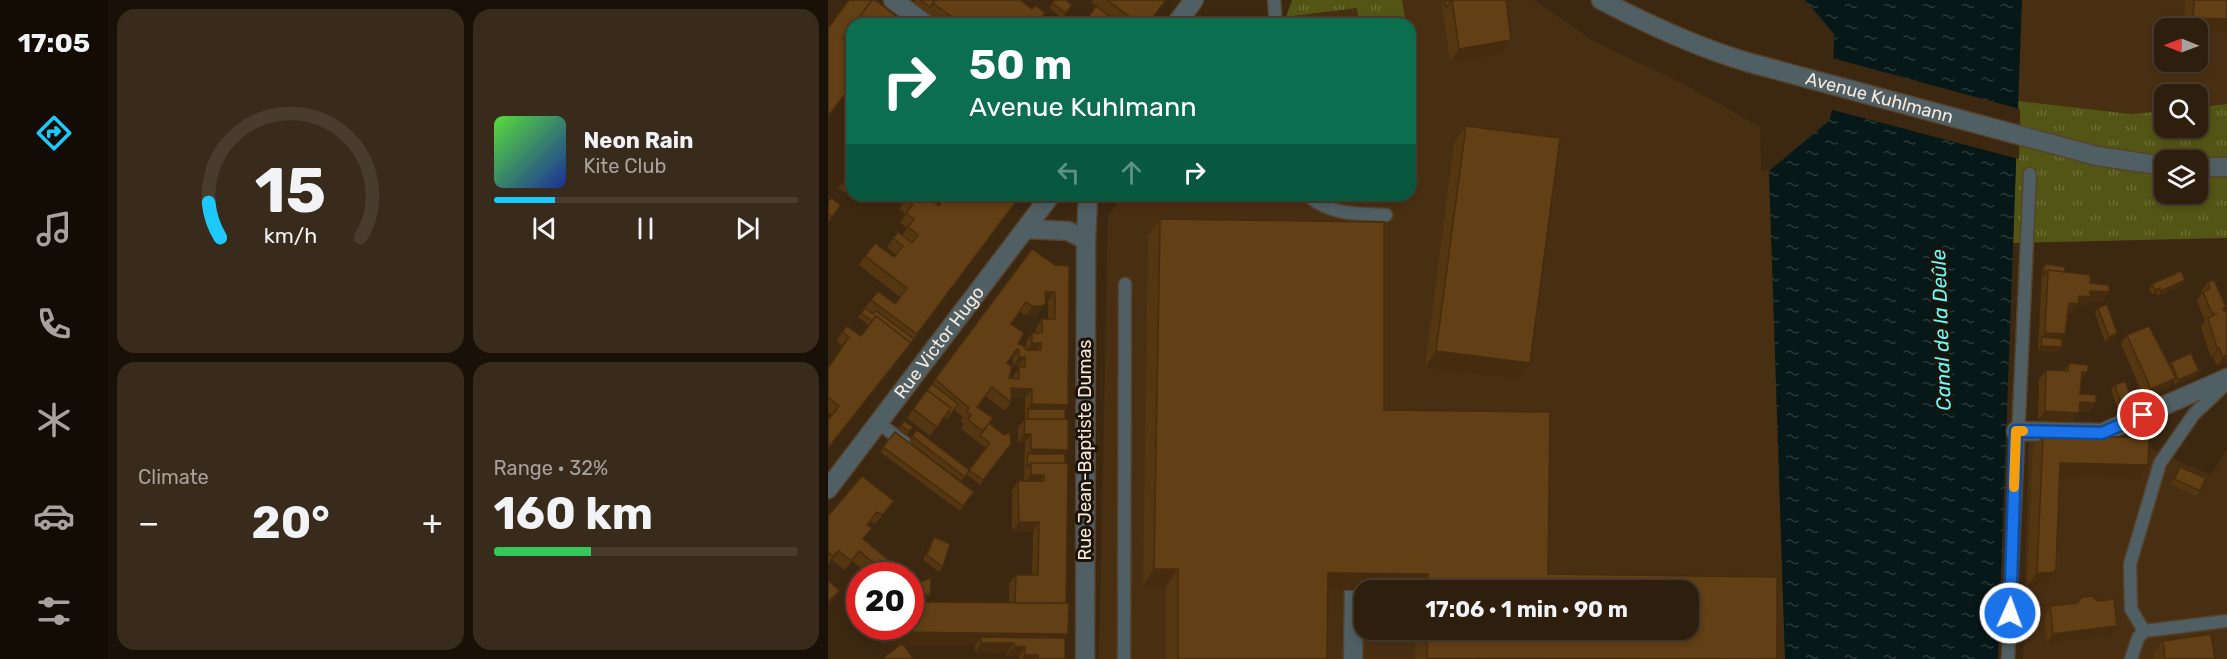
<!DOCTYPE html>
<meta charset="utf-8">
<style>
:root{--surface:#2d1e0d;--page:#392b1b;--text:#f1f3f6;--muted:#a7a29d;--line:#483c2e;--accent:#1cc9fc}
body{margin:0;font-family:Rubik,sans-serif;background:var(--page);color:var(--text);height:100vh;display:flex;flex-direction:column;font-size:22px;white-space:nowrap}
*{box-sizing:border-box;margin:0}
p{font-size:20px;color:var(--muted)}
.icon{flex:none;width:33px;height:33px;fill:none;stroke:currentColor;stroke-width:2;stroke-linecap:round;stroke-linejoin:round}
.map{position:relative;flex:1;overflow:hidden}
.side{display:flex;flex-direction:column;gap:9px;padding:9px;background:#191007;width:720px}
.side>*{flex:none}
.top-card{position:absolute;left:18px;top:18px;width:570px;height:183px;border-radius:18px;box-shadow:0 3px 9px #0003,0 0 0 2px var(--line);background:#0b6e4f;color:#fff;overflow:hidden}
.needle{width:39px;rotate:271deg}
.fabs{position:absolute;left:1326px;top:18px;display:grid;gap:12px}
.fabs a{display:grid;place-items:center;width:54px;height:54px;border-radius:12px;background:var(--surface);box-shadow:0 3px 9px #0003,0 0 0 2px var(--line);font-size:30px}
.speed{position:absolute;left:18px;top:562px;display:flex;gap:12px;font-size:30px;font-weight:700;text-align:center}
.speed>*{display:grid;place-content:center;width:78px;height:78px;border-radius:50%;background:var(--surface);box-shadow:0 3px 9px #0003,0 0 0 2px var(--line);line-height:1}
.speed .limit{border:9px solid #d22;background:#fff;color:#111}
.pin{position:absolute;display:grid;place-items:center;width:51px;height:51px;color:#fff;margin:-26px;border:3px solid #fff;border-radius:50%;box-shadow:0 2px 6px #0007}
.me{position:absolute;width:66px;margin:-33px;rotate:2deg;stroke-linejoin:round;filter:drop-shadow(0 0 4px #0008)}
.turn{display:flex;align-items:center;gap:21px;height:126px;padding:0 24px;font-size:27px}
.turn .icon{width:78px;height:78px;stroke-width:2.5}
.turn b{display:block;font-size:42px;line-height:51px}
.lanes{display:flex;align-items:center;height:57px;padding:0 24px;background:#0003;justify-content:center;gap:30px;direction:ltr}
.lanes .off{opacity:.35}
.big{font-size:45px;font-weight:700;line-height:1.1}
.side .card{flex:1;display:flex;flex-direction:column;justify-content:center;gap:9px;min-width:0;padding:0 21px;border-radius:18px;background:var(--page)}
.side .dial{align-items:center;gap:0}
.dial svg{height:156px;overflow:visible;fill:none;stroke:var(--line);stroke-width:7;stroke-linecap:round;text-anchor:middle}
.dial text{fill:var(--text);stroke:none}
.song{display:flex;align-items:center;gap:18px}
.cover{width:72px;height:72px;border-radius:9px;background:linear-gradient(135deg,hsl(110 70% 55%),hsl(230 70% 35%))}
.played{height:6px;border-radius:3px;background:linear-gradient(90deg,var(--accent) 20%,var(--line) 20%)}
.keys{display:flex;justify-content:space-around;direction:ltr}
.heat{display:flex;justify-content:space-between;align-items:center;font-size:33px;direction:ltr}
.charge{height:9px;border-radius:4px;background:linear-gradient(90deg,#34c759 32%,var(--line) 0)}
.side .tiles{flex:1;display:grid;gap:9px;grid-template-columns:repeat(2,1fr)}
.trip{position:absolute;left:526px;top:580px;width:345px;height:60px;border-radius:18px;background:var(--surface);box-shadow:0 3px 9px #0003,0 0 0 2px var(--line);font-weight:700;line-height:60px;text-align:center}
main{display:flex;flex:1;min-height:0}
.menu{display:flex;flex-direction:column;width:108px;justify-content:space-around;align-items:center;background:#120c05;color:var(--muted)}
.menu .icon{width:42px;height:42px}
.menu .selected{color:var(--accent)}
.menu b{font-size:27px;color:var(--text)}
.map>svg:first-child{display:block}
</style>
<main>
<nav class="menu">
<b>17:05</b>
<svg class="icon selected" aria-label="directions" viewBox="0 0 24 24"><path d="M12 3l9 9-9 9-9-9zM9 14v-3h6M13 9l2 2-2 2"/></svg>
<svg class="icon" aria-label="music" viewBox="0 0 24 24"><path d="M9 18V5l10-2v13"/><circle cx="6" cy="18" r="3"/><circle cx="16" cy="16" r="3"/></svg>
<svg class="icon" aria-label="phone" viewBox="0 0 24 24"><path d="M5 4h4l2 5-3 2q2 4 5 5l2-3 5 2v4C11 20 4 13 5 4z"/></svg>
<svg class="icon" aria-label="climate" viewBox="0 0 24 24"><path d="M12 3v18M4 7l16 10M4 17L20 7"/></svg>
<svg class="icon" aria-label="car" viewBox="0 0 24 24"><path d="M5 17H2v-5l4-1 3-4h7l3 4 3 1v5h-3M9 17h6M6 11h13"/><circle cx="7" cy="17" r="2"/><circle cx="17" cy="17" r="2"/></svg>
<svg class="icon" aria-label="filters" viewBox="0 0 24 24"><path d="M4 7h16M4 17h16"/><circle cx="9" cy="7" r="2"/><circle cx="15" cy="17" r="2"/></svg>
</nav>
<section class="side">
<div class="tiles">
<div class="card dial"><svg viewBox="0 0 100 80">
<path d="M14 69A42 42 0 1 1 86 69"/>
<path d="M14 69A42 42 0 0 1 8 51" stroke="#1cc9fc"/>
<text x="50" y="56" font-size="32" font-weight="700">15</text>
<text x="50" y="72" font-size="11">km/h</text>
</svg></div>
<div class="card">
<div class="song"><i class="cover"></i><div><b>Neon Rain</b><p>Kite Club</p></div></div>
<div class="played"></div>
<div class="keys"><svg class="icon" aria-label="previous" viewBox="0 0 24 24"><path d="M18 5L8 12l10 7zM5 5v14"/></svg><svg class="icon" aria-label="pause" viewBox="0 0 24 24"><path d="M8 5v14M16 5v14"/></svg><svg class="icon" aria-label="next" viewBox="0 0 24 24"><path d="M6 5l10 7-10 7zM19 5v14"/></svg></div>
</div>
<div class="card"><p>Climate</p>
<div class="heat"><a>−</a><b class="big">20°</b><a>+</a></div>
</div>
<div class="card"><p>Range · 32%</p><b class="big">160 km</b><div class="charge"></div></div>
</div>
</section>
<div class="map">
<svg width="1399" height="659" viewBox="0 0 1399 659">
<defs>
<pattern id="grass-tufts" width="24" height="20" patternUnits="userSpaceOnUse" patternTransform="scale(1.5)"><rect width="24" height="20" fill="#535514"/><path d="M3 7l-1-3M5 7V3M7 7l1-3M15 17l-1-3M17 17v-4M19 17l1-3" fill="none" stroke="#6c6e36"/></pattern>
<pattern id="water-ripples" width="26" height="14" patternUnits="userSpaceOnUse" patternTransform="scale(1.5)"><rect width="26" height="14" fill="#061818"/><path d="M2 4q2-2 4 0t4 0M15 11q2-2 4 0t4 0" fill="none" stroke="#2b3a39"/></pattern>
</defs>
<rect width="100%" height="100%" fill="#3c2811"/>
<path fill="#492f12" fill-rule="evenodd" d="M574,0H706L767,42L856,84L932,127L933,170L941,171L957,659H271L280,216L294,195H582V69H584L582,24H578ZM537,591H861V630H537Z
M1194,0H1399V104L1370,107V94H1336V111L1304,114L1190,101ZM1336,28H1370V62H1336Z
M529,8L531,24H408Z
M1201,442L1313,445L1383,475L1399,449V659H1195Z"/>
<path fill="url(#grass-tufts)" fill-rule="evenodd" d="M464,0H574L578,24H531L529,8L458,17Z
M1190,101L1303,114L1336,111V128H1370V107L1399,104V238L1185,243ZM1336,160H1370V194H1336Z"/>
<path fill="url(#water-ripples)" d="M977,0H1194L1170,659H957L941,171L1001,121L1005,107L1006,34Z"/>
<path fill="#3c2811" d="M1004,58L1192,109L1191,159L1001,109Z"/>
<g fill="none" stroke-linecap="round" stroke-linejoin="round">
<g stroke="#56432d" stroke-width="15">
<path id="service" d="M446,0L448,24
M479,195C505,216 526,213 558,215
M52,424L77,443
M1316,631L1303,609L1302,564L1332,463L1366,414L1399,383
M296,659L297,284
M1180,659L1202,174
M1303,659L1310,638L1316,631L1399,621"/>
</g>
<g stroke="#56432d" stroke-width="21">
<path id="minor" d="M65,0L98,24
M198,229L240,231L258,240L257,659
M258,240L260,195
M1188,431L1274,433L1399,378
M525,659L526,591"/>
</g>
<g stroke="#56432d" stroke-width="21">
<g id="tertiary">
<path id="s1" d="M773,0C821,25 868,47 919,62L1269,156L1336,166"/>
<path d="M348,24L366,0"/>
<path d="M1370,167H1399"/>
<path id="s2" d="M0,489L223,195"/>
</g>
</g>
<use href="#service" stroke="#4f5f64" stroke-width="12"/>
<use href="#minor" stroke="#4f5f64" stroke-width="18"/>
<use href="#tertiary" stroke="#4f5f64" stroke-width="18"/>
</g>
<path fill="#543611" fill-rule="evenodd" d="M88,0H192L209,24H115L86,3Z
M227,0L244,5L234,18L221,8Z
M265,0H338L321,24H292L263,2Z
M623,0H678L683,40L674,54L622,62L614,6L617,1Z
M1357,0H1399L1370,28H1356Z
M638,126L702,363L691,380L597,367L626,143Z
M24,169V184L17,193L10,188Z
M81,195L111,206L193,195L82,344L0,449V420L4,415L0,412V368L14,346L8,341L19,326L33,336L41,326L30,317L50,291L67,304L72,297L31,265L37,256L66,257L68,255L59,247L70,232L74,235L79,228L72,223L78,214L71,209Z
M0,202L13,205L1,222L0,221Z
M332,219L556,222V410L722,412L720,574L949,577V659H587L588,630H861V591L500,590L499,659H338V586H315L320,236Z
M204,249L227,265L237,419L240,450L237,454V659H191V656H179V653L147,652V646L54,645V627H82L181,603V584L188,575H204L205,532L184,531V490L190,481H196L197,443H190V428L197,419V398H183V402L177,411L158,397L150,407L161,423L183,444L152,485L138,474L158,448L133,429L136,424L132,421L135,417L126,410L119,419L116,417L102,436L79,418ZM218,301H220V319H214L208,328V333H204L198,342V347L190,344L183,324L192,312L198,315L208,316L211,312ZM182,358L185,359V366H190V369L185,377L184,378H181L179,363Z
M1217,264L1262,283L1274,302L1259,301L1256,306H1249L1244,313H1240L1237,334L1234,339L1230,352L1210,351L1214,269Z
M1357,280L1354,285L1330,296L1328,293L1324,295L1321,289L1324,284Z
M1380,282L1396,311L1399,310V362L1389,366L1385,357L1383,358L1373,327L1377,321L1369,301L1374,293L1373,291Z
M1270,308L1286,338L1277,342L1267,313Z
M1299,335L1341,365L1343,362L1371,371L1368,376L1347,385L1346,381L1341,387L1316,398L1293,344Z
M1241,363L1260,372L1253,381L1252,394L1268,403L1261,412H1251L1244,422L1210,420L1211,379L1218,370L1236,371Z
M1287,385L1301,405L1290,409L1283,390Z
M76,421L85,427L78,436L70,430Z
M89,430L141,470L133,481L81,441Z
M67,432L146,492L132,511L52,452Z
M1215,435L1320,465L1311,479L1231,476L1219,583L1214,587L1199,586L1205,448Z
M1352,467L1372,491L1368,496L1343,484Z
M59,510L47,524L43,521L40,525L35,540L77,576H44L24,561L17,570L4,560L0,564V516Z
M106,537L115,567L111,572L95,560L103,542Z
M1222,606L1283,636L1219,644L1216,616Z
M1335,641L1387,659H1326L1325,654Z"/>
<path fill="#452c0e" d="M1365,18L1399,19V33L1370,31V28H1357Z
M683,40L674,54L622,62L631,49Z
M1357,280L1354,285L1330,296L1333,291Z
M1332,288L1328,293L1324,295L1327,290Z
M1262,291L1281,292L1274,302L1259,301L1256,306H1249L1244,313H1234L1241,303L1251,296Z
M217,292H227L220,301H211Z
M218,303L208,316L198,315L204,306Z
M1217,333L1237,334L1231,343L1214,337Z
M1289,333L1286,338L1277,342L1281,337Z
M83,343L76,352L0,449V448Z
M204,343H213L207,352H198Z
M1213,346L1234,347L1230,352L1210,351Z
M1389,348H1391L1385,357L1383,358Z
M189,349L191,350L185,359L182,358Z
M608,351L702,363L691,380L597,367Z
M1399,355V362L1389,366L1395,357Z
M191,357H197L190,366H185Z
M1371,371L1368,376L1347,385L1350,380Z
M1254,372H1260L1253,382Z
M1348,378L1341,387L1316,398L1323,389Z
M183,388L204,389L197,398H176Z
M1304,400L1301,405L1290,409L1293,404Z
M1252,402L1268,403L1261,412L1245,411Z
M204,404L240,405L234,414L200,409Z
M1217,411L1251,413L1244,422L1210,420Z
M196,434H203L197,443H190Z
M203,449L240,450L234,459L200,454Z
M1232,463L1320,465L1311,479L1223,476Z
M203,475H216L209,485L196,484Z
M191,522H211L205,532L184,531Z
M11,551L4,560L0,564L5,556Z
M326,569H350L338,586H315Z
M1228,570L1219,583L1214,587L1199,586L1209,573Z
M500,573L600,574L588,591L488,590Z
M12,591L6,600L0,605V602Z
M83,595H102L99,600H82Z
M1289,626L1283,636L1219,644L1225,634Z
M63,632L240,634L231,647H197L191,656H179L186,646V643L179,653L147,652L153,643V637L147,646L54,645Z
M197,655H210L207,659H194Z"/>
<path fill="#623f14" stroke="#452c0e" stroke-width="1.5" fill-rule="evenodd" d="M21,0H44L26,24H24V27L15,38L24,45V85L1,115L0,114V28Z
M44,0H47L79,24H26Z
M92,0H107L102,7Z
M107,0H192L204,9L207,5L217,13L208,24H134L105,3Z
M227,0H238L244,5L238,13L224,3Z
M279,0H338L320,24H297L302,17Z
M624,0H678L683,40L631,49Z
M1366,0H1399V19L1365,18Z
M617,1H623L618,8Z
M268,6L292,24H261L257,21Z
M24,27V45L15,38Z
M638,126L732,138L702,363L608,351Z
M24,169V184L20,189L14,184Z
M81,195H96L111,206L118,195H193L89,334L43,300L50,291L67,304L79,288L37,256L47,243L66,257L75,246L65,238L70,232L84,243L90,235L80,227L86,219L78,213L85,205L78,200Z
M3,198L13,205L4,217L0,214V202Z
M332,219L556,222V410L722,412L720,574L949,577V659L599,658V630H861V591H600V574L500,573L499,659H350V569H326Z
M204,249L227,265L241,266L240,405L204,404V389L183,388V402L164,387L149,407L165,418L155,431L140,420L143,415L139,412L141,408L107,379ZM217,292H227V319H214V333H204V343H213V350H198V347L190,344L196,333L183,324L198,302L204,306H214L218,303ZM189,349L191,350V357H197V367H191V379L181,378L184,367L179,363Z
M1217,264L1237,267V272L1220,270L1216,275Z
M1220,270L1262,275V283L1281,285V292L1262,291V297L1251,296L1250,304L1241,303L1237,334L1217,333Z
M1353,271L1357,280L1333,291L1332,288L1327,290L1324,284Z
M1386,280L1398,307L1395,308L1396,311L1399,310V355L1395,357L1391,348H1389L1380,318L1388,314L1384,313L1375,292L1382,288L1380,282Z
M1279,304L1289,333L1281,337L1270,308Z
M37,308L45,314L48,311L86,339L80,347L83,343L48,316L44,321L33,313Z
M48,316L83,343L0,448V420L11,406L0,397V368L21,337L14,332L19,326L33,336Z
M1321,326L1348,378L1323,389L1299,335Z
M1214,337L1234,339V347L1213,346Z
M1363,353L1371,371L1350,380L1343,362Z
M1241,363L1260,365V372H1254L1252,394L1268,395V403L1252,402L1251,413L1217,411L1218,370L1240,371Z
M1297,381L1304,400L1293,404L1287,385Z
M104,384L130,404L123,414L120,412L123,408L99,390Z
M99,390L123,408L109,427L85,409Z
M200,409H237V419H200Z
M197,419H240V450L203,449V434H196Z
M76,421L85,427L81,431L73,425Z
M161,423L176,435L182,432L183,444L155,480L141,470L162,443L152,436Z
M89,430L141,470L137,477L84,436Z
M67,432L146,492L135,506L55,447Z
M1215,435L1321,438L1320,465L1232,463L1228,570L1224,573H1209Z
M200,454H237V463H203L199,467Z
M203,463H240L238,603H187L188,575H210L211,522H191L190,481H216V475H203Z
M1352,467L1378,478L1372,491L1346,479Z
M34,476L66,501L54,515L49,512L39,525L44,528L35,539L78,574L77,576H62L31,551L23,561L11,551L5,556L0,552V516Z
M106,537L122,544L115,567L99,555Z
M103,578L102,595H83V585Z
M0,580L12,591L0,602Z
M1264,596L1270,601L1286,599L1289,626L1225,634L1222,606L1249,603L1254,597Z
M82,602L241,603L240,634L63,632V627H82Z
M1383,634L1387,659H1337L1335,641Z
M153,637L237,638V659H210V655H197V647L186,646V643H153Z
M74,643L86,659H54Z"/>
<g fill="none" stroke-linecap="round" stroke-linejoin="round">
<g stroke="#114b97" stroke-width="15">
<path id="route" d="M1182,613L1188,431L1274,433L1315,415"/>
</g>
<use href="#route" stroke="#1a73e8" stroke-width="10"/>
<path stroke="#f59e0b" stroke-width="10" d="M1186,487L1188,431H1195"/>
</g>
<g text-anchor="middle" stroke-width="6" stroke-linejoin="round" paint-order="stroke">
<g font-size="18" fill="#f7eadc" stroke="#1c1309">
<text dy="6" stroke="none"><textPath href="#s1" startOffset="296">Avenue Kuhlmann</textPath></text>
<text dy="6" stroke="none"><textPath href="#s2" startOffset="184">Rue Victor Hugo</textPath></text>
<text transform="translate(257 450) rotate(-90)" y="6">Rue Jean-Baptiste Dumas</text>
</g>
<g font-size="20" font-style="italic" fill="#6afafb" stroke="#1c1309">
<text transform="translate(1113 330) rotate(-92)" y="7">Canal de la Deûle</text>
</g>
</g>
</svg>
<div class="fabs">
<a><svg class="needle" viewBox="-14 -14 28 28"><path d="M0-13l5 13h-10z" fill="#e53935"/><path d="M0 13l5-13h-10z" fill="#a7a29d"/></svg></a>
<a><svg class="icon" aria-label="search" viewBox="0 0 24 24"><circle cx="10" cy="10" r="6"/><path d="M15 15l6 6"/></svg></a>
<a><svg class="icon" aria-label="layers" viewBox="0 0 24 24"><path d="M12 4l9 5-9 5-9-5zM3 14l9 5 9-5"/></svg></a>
</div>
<div class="speed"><div class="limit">20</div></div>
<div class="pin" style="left:1315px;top:415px;background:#d93025"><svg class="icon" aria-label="arrive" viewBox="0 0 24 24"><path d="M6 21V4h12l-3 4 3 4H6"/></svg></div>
<svg class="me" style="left:1182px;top:613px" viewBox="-20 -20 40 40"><circle r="17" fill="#1a73e8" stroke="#fff" stroke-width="3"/><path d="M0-11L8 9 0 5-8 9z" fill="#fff"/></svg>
<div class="trip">17:06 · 1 min · 90 m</div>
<div class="top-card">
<div class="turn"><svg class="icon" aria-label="right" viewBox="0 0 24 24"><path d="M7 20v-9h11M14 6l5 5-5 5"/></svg><div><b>50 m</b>Avenue Kuhlmann</div></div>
<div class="lanes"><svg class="icon off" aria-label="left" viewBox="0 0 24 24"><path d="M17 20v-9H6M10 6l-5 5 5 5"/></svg><svg class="icon off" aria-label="ahead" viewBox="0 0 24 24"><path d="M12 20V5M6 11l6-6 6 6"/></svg><svg class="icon" aria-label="right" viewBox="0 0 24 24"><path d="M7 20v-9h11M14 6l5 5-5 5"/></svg></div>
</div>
</div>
</main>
